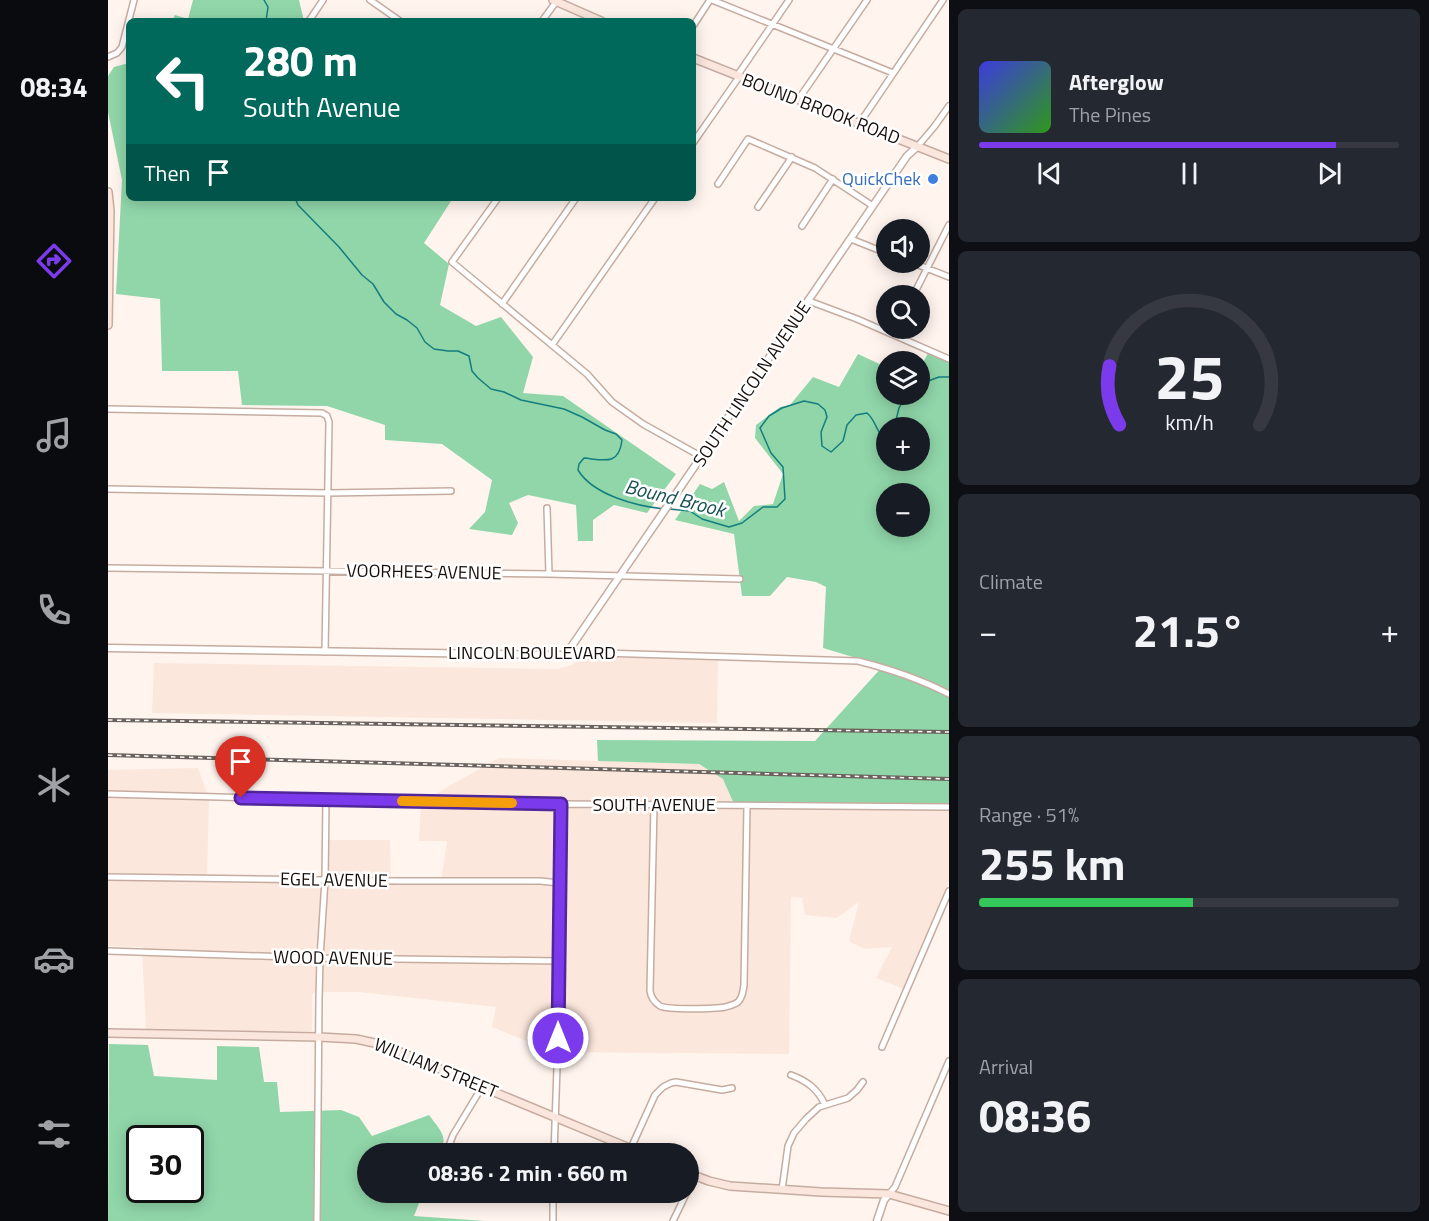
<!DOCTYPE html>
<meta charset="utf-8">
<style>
:root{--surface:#171b24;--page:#242831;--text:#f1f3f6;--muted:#9ea1a6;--line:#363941;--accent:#7c3aed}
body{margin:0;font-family:"Titillium Web",sans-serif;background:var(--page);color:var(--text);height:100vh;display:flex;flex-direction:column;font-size:22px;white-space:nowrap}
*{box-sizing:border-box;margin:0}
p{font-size:20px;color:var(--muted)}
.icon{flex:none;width:33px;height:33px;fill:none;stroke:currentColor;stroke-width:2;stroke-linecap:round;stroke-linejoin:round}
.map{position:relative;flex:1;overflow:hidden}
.drawer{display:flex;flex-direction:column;gap:9px;padding:9px;background:#0d0f14;width:480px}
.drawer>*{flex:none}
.banner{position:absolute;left:18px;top:18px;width:570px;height:183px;border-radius:9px;box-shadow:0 3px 15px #0003;background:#00695c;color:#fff;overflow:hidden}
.tools{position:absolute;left:768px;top:219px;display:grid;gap:12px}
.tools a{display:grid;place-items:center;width:54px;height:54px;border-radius:50%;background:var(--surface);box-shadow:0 3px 15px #0003;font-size:30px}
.speed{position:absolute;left:18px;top:1125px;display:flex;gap:12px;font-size:30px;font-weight:700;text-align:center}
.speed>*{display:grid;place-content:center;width:78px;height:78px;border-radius:50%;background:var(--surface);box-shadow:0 3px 15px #0003;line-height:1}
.speed .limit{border:3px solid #111;border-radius:9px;background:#fff;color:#111}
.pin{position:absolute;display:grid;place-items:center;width:51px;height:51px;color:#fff;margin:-62px -26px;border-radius:50% 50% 50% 0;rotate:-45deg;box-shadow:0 0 6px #0007}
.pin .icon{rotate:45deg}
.me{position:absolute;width:66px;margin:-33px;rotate:0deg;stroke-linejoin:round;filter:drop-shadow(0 0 4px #0008)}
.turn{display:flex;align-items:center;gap:21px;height:126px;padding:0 18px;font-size:27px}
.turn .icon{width:78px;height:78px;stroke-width:2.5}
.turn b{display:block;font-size:42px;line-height:51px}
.then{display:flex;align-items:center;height:57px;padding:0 18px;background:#0003;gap:12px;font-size:22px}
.big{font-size:45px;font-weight:700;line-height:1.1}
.drawer .widget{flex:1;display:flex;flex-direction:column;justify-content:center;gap:9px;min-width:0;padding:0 21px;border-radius:9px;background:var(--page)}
.drawer .dial{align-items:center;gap:0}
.dial svg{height:156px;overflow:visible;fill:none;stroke:var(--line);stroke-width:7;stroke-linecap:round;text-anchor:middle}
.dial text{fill:var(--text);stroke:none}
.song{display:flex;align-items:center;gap:18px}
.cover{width:72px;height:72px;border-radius:9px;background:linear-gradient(135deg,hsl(240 70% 55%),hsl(110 70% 35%))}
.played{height:6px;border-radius:3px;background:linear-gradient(90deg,var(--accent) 85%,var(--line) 85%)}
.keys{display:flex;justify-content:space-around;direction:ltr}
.heat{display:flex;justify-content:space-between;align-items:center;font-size:33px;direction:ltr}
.charge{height:9px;border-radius:4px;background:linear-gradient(90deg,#34c759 51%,var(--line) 0)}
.trip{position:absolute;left:249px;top:1143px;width:342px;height:60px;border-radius:30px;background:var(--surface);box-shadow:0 3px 15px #0003;font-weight:700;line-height:60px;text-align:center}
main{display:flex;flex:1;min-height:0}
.tab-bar{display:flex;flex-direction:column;width:108px;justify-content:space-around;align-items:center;background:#090b0e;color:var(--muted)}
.tab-bar .icon{width:42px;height:42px}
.tab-bar .current{color:var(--accent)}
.tab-bar b{font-size:27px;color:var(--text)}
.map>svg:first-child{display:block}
</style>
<main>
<nav class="tab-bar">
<b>08:34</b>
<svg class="icon current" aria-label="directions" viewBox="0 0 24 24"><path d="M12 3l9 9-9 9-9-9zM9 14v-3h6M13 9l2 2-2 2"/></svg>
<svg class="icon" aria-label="music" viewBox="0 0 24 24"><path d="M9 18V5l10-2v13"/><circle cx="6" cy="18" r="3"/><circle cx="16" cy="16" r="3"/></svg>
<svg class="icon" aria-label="phone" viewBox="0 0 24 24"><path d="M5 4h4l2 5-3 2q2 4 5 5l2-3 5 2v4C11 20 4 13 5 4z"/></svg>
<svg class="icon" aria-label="climate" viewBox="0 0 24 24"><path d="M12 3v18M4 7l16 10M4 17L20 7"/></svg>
<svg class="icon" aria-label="car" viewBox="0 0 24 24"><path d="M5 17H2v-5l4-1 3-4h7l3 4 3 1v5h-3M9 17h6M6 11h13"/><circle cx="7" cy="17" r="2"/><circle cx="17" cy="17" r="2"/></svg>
<svg class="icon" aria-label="filters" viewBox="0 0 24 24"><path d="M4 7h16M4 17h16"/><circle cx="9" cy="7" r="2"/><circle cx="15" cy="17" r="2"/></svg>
</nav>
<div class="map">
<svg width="841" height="1221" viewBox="0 0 841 1221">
<rect width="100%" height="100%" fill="#fff4ee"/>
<path fill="#fce7dd" d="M474,657L610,659L609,723L44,713L46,663L449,669L464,665Z
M391,758L591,764L615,779L841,809V882L796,989L768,978L784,947L756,949L741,941L751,902L729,918L697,915L694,898L683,897L681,1054L446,1052L384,1027L388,1007L251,992H217L204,994V1031L148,1032L38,1030L34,947L0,946V770L90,768L101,798L99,879L213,880L214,840H282L283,881H333L339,841H311L313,802Z"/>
<path fill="#90d6a9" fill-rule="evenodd" d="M85,0H191L196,21H64L67,15L80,19Z
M21,63V198H345L316,243L341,264L332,305L368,326L393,317L425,357L415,393L455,396L568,474L539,513L506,505L485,520V541H470L468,505L420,495L401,503L410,523L404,535L361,529L377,512L384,480L334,444L277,440V425L219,406L134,405L130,371H54L52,299L8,294L14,180L0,112V76L6,67Z
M820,353L838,355L841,357V809L627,806L615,779L591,764L490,761L489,740L707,741L775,666L715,648L718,587L708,582L679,577L662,596H634L626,534L567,520L592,484L604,489L616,482L631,521L646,506L665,504L675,474L647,438L648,425L672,407L682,405L705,377L731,387L750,354L778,367V394H812V369ZM778,428H812V460H778ZM778,494H812V526H778Z
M1,1044L40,1045L46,1076L109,1080V1046L151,1047L156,1082H169L172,1112L233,1110L251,1117L264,1136L321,1115C331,1129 342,1137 331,1154H260V1192L315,1193L306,1216L377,1221H0ZM32,1138H82V1190H32Z"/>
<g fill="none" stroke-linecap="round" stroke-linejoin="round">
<path stroke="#137e7f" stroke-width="1.5" d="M156,0L160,7L158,21
M187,198L190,205L231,247L254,275L265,284L276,302L288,314L299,320L309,328L317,342L326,349L340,351H350L361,356L364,371L370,378L383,389L396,392L413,400L456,409L474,417L497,430L508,434L514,440C511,466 496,460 476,458L471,464L470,470C485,495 528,506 556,509
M812,384L831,377H841
M786,428L791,408L799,394
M561,509L582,511L594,519L621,527L634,523L655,507H669L677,499L675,467L663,453L652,428L661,416L674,408L696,401L710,404L717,410L719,417L713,432L714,446L723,452L735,441L739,425L748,415L759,413C767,420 767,427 773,435L778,434"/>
<g stroke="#c6aca0" stroke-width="8">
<path id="minor" d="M262,0L292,21
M604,0L785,73
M201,21L215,0
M434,21L448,2
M585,26L602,0
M0,57L9,53L14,47L26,0
M629,76L681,0
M690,100L759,0
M751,124L835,0
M585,143L631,77
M809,147L826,127L841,106
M610,184L640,139L707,168L765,206
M390,198L344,262L479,374L504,402L535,424L594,457
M650,207L684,157
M694,226L725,179
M743,239L778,253
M803,262L841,277
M805,296L841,225
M701,301L749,319L841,359
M394,304L468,198
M444,345L547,198
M0,409L214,413L219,416L221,422L217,652
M0,489L220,493L343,491
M439,508L441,574
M0,568L441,574L632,579
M461,652L750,661C782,669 812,679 841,694
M0,794L218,800L453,804L841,807
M546,805L542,991C543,998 546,1002 552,1006C560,1010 607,1009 617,1007C621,1006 626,1005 630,1002C635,997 635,991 636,985L639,806
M0,877L290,881H432L452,883
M0,951L212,958L450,961
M774,1047L841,891
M683,1075C699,1081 710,1089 717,1105
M523,1148L547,1095L555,1087L563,1083L568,1082L614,1090L624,1088
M338,1154L345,1135L374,1087
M446,1154L450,1038L453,804
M580,1188L587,1175
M674,1190L680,1146L686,1133L698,1119L711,1107L740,1098L749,1090L755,1082
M445,1192V1221
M781,1194L787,1187L841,1061
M209,1221L211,999L212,958L217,880L218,800
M565,1221L579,1192"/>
</g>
<g stroke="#c6aca0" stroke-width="9">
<path id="tertiary" d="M0,648L456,655L459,653L799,156L809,147
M769,1221L776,1200L781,1194"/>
</g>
<g stroke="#c6aca0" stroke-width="10">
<path id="secondary" d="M445,0L493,21
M585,58L841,159
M0,192L2,211L0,325
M0,1033L211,1037L248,1039L276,1045L374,1087L536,1154
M580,1173L601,1181L622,1186L713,1192L781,1194L841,1211"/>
</g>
<use href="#minor" stroke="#fff" stroke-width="5"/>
<use href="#tertiary" stroke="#fff" stroke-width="6"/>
<use href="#secondary" stroke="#fbe6de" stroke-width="7"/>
<g stroke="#6b625d" stroke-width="4">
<path id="rail" d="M0,720L841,732
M0,755L841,779"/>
</g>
<use href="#rail" stroke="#fff" stroke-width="1.5" stroke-dasharray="4.5" stroke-linecap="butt"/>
</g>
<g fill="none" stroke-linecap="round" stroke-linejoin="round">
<g stroke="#51269a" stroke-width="15">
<path id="route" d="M133,798L453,804L450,1038"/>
</g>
<use href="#route" stroke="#7c3aed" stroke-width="10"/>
<path stroke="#f59e0b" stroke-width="10" d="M294,801L404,803"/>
</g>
<circle fill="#3f7fe0" stroke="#fff" stroke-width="2" cx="825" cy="179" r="6"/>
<g text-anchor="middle" stroke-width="5" stroke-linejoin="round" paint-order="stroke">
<g font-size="18" fill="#160d09" stroke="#fff">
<text transform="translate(713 109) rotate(21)" y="6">BOUND BROOK ROAD</text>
<text transform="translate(644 384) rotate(-56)" y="6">SOUTH LINCOLN AVENUE</text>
<text transform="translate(316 572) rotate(1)" y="6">VOORHEES AVENUE</text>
<text x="424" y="659">LINCOLN BOULEVARD</text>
<text x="546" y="811">SOUTH AVENUE</text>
<text transform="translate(226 880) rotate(1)" y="6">EGEL AVENUE</text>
<text transform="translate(225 958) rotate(1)" y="6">WOOD AVENUE</text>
<text transform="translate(328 1068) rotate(22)" y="6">WILLIAM STREET</text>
</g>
<g font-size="18" fill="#366cbe" stroke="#fff" text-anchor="end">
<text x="813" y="185">QuickChek</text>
</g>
<g font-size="20" font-style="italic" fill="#195153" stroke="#fff">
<text transform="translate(567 498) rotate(14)" y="7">Bound Brook</text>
</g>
</g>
</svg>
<div class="tools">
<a><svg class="icon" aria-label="sound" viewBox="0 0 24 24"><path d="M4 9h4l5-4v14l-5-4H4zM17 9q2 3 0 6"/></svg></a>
<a><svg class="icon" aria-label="search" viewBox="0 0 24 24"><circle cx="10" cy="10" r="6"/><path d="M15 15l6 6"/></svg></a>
<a><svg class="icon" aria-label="layers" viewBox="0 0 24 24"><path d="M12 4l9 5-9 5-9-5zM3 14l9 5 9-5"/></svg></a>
<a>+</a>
<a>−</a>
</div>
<div class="speed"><div class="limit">30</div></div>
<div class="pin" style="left:133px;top:798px;background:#d93025"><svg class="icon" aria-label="arrive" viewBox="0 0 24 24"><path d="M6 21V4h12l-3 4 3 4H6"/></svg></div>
<svg class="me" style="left:450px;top:1038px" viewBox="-20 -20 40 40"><circle r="17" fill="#7c3aed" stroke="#fff" stroke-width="3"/><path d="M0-11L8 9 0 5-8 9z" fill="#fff"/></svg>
<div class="trip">08:36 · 2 min · 660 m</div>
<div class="banner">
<div class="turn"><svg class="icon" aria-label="left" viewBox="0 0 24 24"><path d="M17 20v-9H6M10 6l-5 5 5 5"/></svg><div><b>280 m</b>South Avenue</div></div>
<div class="then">Then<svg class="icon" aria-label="arrive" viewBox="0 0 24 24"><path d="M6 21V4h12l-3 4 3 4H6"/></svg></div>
</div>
</div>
<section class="drawer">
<div class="widget">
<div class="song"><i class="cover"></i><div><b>Afterglow</b><p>The Pines</p></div></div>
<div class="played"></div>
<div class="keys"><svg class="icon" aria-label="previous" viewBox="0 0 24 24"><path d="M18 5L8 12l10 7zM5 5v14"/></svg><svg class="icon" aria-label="pause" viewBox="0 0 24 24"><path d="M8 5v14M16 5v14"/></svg><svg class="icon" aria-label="next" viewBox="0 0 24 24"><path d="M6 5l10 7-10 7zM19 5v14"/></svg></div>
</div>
<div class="widget dial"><svg viewBox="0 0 100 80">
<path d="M14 69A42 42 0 1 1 86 69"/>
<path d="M14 69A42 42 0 0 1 9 39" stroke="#7c3aed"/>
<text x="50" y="56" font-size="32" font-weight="700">25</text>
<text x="50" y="72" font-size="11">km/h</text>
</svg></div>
<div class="widget"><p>Climate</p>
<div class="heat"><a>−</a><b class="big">21.5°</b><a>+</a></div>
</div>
<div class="widget"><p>Range · 51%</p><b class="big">255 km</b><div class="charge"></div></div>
<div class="widget"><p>Arrival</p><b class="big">08:36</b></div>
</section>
</main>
